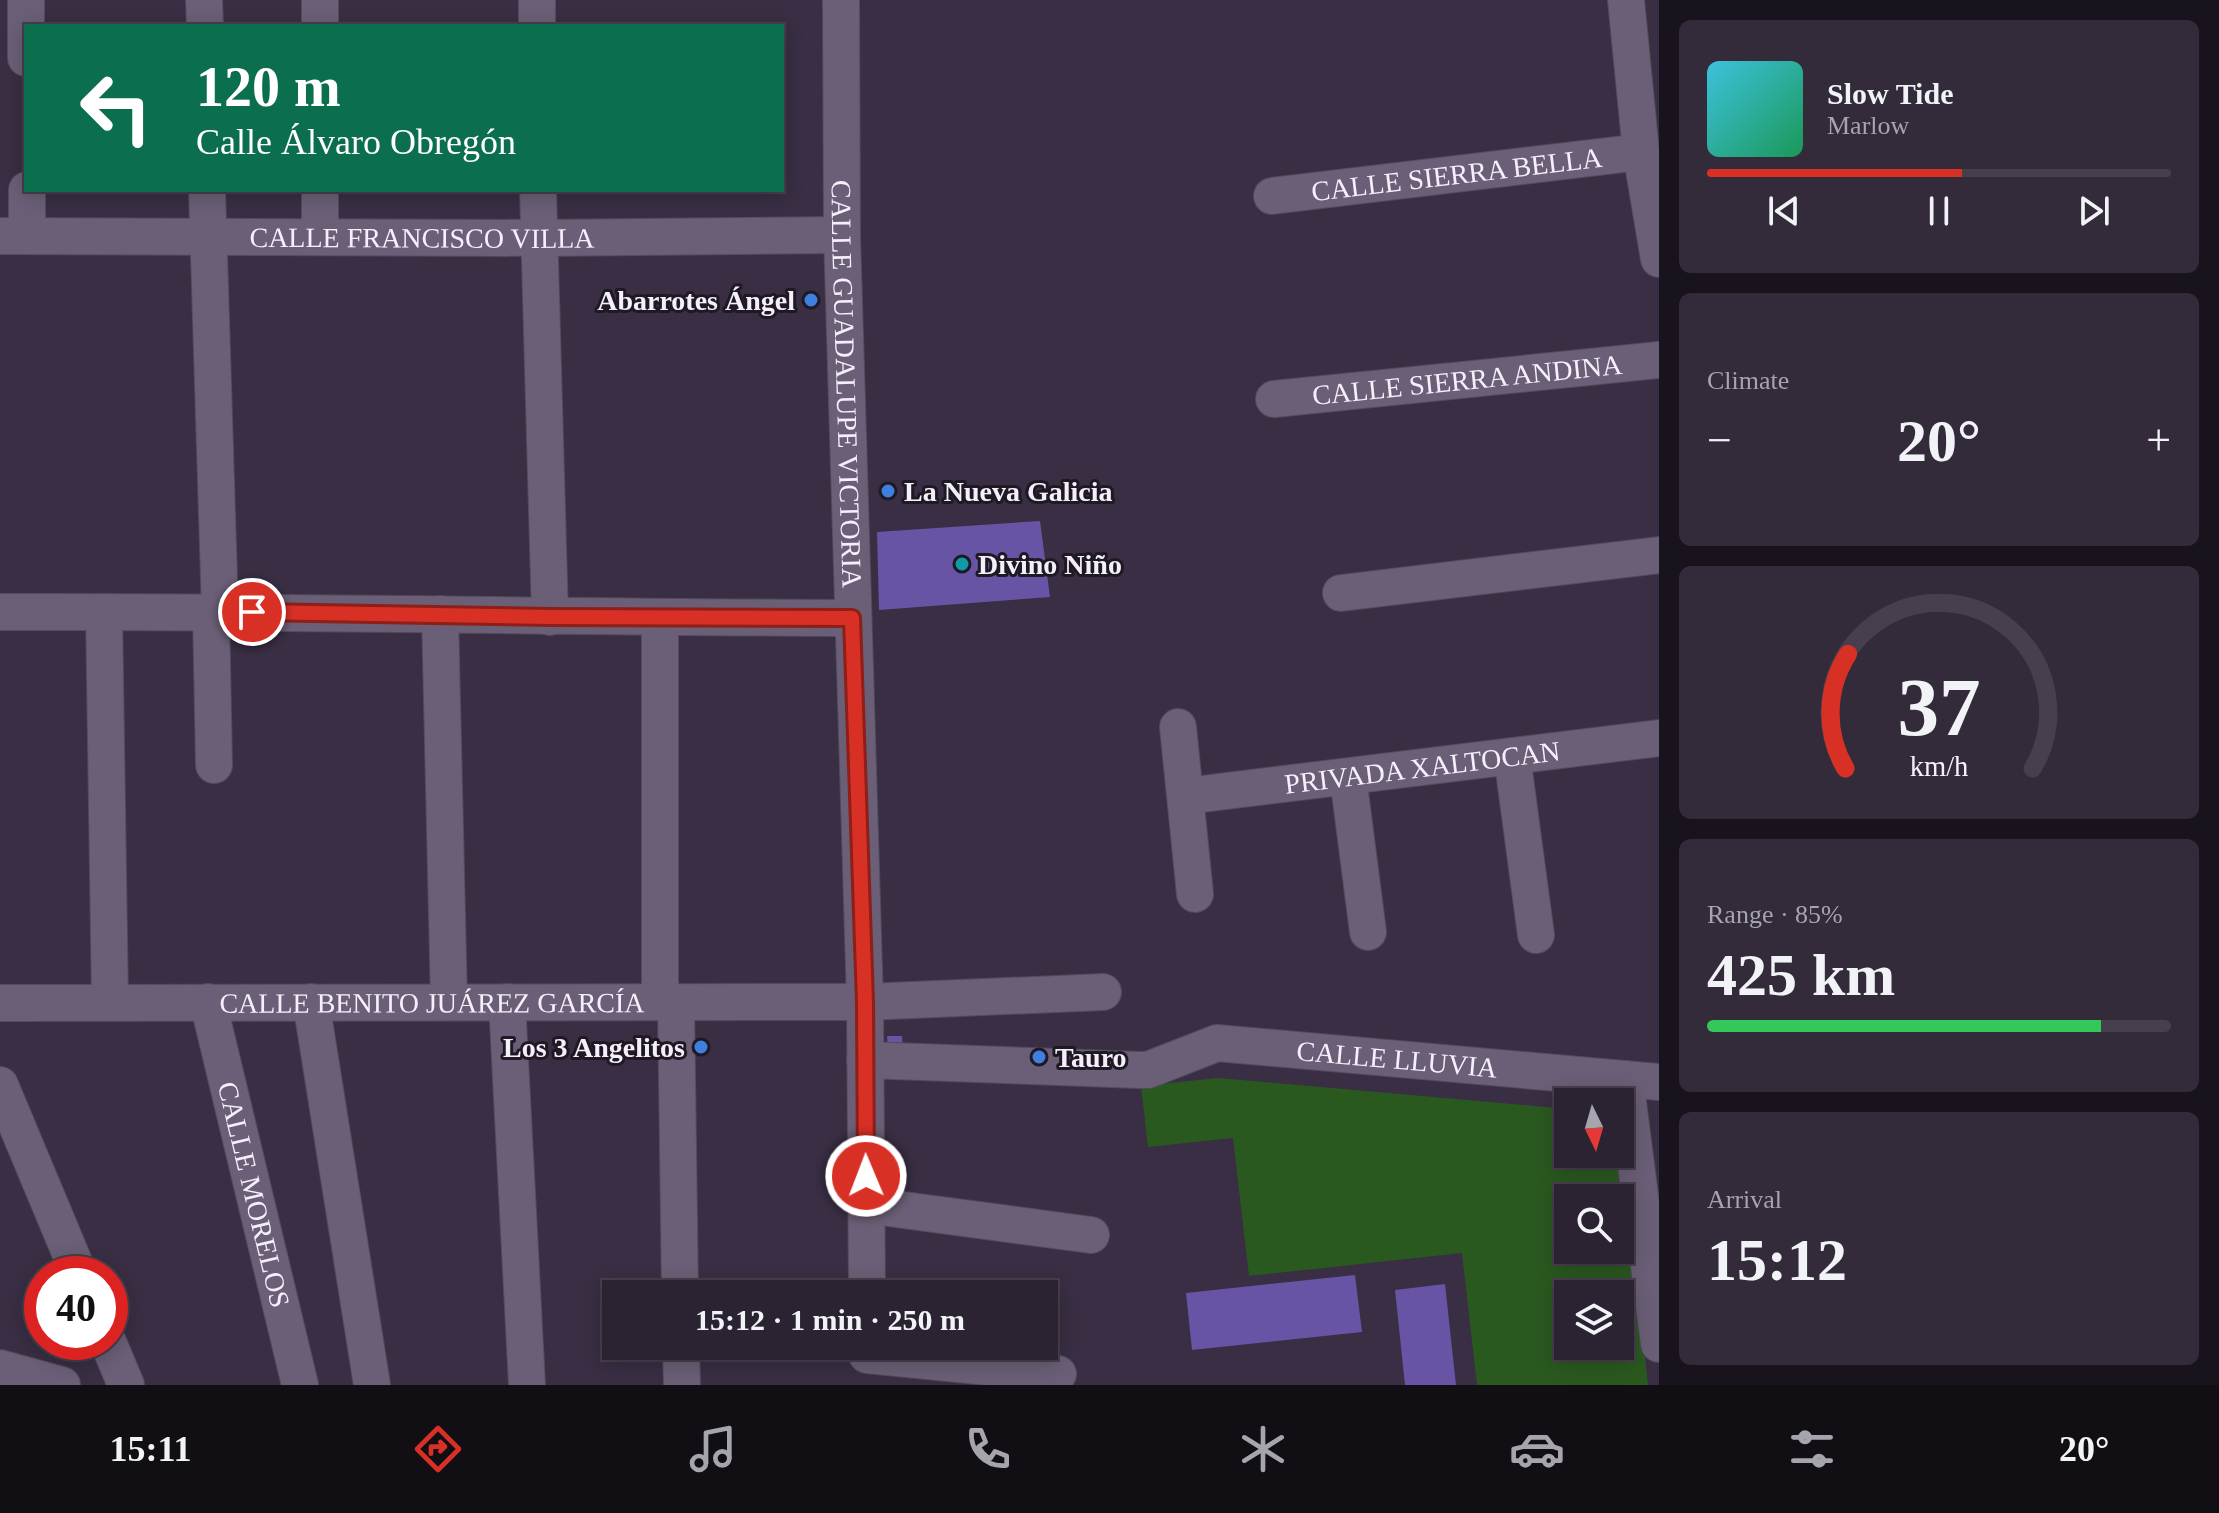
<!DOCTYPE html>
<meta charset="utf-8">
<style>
:root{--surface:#2b2232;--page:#332a3a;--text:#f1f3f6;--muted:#a6a4ac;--line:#473f4d;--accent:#d93025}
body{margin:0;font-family:"Times New Roman",serif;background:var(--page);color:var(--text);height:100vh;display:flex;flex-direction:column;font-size:30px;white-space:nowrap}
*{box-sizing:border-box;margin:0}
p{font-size:26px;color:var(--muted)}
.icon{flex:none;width:44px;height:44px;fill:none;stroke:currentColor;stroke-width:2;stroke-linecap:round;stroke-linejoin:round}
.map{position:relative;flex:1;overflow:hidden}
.panel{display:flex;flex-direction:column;gap:20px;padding:20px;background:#18131c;width:560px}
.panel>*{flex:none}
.guide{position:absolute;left:24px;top:24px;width:760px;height:168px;border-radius:0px;box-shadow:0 4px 20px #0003,0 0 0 2px var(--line);background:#0b6e4f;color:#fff;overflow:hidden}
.needle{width:52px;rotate:175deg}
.controls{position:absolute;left:1554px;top:1088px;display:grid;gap:16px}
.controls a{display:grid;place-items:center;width:80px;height:80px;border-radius:0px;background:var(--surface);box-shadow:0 4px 20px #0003,0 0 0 2px var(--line);font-size:40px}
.speed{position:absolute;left:24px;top:1256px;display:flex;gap:16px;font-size:40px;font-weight:700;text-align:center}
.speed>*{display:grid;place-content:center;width:104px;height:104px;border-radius:50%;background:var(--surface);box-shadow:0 4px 20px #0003,0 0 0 2px var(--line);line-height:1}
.speed .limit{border:12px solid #d22;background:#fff;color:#111}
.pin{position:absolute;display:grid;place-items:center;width:68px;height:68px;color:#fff;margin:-34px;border:4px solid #fff;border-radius:50%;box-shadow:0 2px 8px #0007}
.me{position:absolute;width:88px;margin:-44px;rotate:359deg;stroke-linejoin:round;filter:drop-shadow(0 0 6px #0008)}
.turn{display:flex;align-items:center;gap:28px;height:168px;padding:0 40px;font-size:36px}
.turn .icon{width:104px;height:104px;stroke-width:2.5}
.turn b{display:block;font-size:56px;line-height:68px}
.big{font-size:60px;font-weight:800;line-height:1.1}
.panel .card{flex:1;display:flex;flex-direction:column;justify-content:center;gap:12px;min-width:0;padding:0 28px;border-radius:12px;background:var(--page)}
.panel .dial{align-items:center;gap:0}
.dial svg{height:208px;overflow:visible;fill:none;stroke:var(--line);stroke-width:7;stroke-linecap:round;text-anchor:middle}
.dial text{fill:var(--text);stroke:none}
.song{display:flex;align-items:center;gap:24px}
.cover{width:96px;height:96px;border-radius:12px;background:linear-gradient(135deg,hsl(190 70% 55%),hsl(150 70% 35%))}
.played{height:8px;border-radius:4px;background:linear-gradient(90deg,var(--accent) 55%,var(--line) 55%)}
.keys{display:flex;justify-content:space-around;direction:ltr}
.heat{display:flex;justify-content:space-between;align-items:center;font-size:44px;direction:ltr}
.charge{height:12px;border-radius:6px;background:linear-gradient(90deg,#34c759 85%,var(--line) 0)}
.trip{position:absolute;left:602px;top:1280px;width:456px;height:80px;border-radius:0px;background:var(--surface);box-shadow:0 4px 20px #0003,0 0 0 2px var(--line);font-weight:800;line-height:80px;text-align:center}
.tabs{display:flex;height:128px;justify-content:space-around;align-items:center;background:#110e14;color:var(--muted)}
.tabs .icon{width:56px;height:56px}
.tabs .selected{color:var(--accent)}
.tabs b{font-size:36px;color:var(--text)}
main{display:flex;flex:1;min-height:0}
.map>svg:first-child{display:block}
</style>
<main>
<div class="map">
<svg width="1659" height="1385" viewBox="0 0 1659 1385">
<rect width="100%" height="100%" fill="#392e43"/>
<path fill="#2a5920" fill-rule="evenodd" d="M1218,1078L1568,1109V1154H1620V1137L1648,1385H1477L1462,1253L1249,1276L1233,1138L1148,1147L1141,1086ZM1568,1198H1620V1250H1568ZM1568,1294H1620V1346H1568Z"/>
<path fill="#6754a4" d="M1040,521L1050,597L879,610L877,532Z
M887,1036H902L903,1052L888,1051Z
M1355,1275L1362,1332L1192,1350L1186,1293Z
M1445,1284L1456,1385H1405L1395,1290Z"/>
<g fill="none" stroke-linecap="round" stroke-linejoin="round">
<g stroke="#534a5c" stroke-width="38">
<g id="minor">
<path d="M26,0V58"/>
<path d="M204,0L205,26"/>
<path d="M320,0V26"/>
<path d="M537,0V26"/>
<path id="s1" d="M841,0L842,235L865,1002L867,1294"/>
<path d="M1626,0L1641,152L1659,259"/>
<path d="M27,190V236"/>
<path d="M207,190L220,611"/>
<path d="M320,190V236"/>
<path d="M538,190L550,617"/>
<path id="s2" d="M1272,196L1641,152"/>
<path id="s3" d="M0,236L542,238L842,235"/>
<path id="s4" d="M1274,399L1659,360"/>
<path d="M1341,593L1659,555"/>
<path d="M0,612C284,611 568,617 852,618"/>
<path d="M104,612L110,1002"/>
<path d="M211,612L214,765"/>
<path d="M440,614L449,1002"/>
<path d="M1178,727L1195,894"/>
<path d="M1512,756L1536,935"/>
<path d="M1348,777L1368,932"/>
<path id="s5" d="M1186,796L1659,738"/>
<path id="s6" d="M208,1002L300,1385"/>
<path d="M311,1002L372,1385"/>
<path d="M507,1002L527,1385"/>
<path d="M660,1002V617"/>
<path d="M676,1002L680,1294"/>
<path id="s7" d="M0,1003L865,1002L1103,992"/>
<path id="s8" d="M865,1060L1139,1070H1148L1217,1043L1659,1082"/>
<path d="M1625,1079L1659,1344"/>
<path d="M0,1085L79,1274"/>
<path d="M866,1205L1091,1235"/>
<path d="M108,1342L126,1385"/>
<path d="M681,1346L682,1385"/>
<path d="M867,1355L1058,1374"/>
<path d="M0,1368L62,1385"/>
</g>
</g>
<use href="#minor" stroke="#6a5f76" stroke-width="36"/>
</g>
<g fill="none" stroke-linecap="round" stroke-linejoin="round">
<g stroke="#8d1f18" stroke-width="20">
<path id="route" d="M252,612L550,617L852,618L865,1002L866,1176"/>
</g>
<use href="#route" stroke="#d93025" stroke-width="14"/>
</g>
<g fill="#3f7fe0" stroke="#1e1922" stroke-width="3">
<circle cx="811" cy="300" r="8"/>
<circle cx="888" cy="491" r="8"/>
<circle cx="701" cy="1047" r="8"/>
<circle cx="1039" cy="1057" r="8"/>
</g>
<circle fill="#0f9aa8" stroke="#1e1922" stroke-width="3" cx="962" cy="564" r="8"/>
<g text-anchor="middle" stroke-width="6" stroke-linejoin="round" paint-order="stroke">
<g font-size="28" fill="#f5effc" stroke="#1e1922">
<text dy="10" stroke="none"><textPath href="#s2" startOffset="186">CALLE SIERRA BELLA</textPath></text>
<text dy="10" stroke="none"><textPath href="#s3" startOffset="422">CALLE FRANCISCO VILLA</textPath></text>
<text dy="10" stroke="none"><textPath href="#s4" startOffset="194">CALLE SIERRA ANDINA</textPath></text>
<text dy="10" stroke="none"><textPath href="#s1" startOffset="384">CALLE GUADALUPE VICTORIA</textPath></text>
<text dy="10" stroke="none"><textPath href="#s5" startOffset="238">PRIVADA XALTOCAN</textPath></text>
<text dy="10" stroke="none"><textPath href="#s7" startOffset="432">CALLE BENITO JUÁREZ GARCÍA</textPath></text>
<text dy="10" stroke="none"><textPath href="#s8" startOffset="538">CALLE LLUVIA</textPath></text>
<text dy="10" stroke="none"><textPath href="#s6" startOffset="198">CALLE MORELOS</textPath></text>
</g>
<g font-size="28" font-weight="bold" fill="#f5effc" stroke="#1e1922" text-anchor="start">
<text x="795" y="310" text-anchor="end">Abarrotes Ángel</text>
<text x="904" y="501">La Nueva Galicia</text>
<text x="978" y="574">Divino Niño</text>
<text x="685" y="1057" text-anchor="end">Los 3 Angelitos</text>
<text x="1055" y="1067">Tauro</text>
</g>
</g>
</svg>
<div class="controls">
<a><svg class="needle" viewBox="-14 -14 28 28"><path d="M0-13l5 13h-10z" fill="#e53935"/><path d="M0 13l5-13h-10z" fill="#a6a4ac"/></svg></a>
<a><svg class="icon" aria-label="search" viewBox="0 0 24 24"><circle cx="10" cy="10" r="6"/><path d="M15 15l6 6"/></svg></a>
<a><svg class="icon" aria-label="layers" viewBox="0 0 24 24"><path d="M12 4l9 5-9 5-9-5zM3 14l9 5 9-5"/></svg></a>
</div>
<div class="speed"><div class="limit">40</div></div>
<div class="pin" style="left:252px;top:612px;background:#d93025"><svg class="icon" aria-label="arrive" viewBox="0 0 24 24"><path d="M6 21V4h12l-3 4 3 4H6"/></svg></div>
<svg class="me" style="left:866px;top:1176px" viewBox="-20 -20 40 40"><circle r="17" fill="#d93025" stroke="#fff" stroke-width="3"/><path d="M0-11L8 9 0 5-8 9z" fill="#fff"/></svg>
<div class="trip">15:12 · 1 min · 250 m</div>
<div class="guide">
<div class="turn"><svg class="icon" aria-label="left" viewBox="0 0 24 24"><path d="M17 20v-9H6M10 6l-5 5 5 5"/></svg><div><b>120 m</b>Calle Álvaro Obregón</div></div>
</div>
</div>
<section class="panel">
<div class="card">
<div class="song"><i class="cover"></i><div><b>Slow Tide</b><p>Marlow</p></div></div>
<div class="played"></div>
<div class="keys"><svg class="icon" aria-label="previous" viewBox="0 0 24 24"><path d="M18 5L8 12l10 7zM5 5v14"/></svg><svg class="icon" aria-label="pause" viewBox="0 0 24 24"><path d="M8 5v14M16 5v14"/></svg><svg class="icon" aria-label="next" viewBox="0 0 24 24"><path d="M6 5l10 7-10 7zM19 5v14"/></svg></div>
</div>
<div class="card"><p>Climate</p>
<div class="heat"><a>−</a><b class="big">20°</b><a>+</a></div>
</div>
<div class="card dial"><svg viewBox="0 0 100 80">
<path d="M14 69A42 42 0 1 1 86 69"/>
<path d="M14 69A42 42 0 0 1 15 25" stroke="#d93025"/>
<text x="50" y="56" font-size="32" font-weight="700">37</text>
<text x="50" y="72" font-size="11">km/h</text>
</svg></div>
<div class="card"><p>Range · 85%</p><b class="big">425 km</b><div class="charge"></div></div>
<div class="card"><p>Arrival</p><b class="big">15:12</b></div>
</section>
</main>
<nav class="tabs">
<b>15:11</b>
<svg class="icon selected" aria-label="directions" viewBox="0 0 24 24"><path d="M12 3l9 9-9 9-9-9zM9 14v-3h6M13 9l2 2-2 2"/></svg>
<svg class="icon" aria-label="music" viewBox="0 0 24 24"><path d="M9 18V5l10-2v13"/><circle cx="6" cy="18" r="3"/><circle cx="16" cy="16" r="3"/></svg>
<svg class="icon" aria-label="phone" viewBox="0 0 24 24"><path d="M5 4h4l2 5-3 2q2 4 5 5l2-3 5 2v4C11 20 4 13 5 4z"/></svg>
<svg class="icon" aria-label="climate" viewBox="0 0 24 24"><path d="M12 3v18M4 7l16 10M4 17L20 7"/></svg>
<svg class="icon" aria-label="car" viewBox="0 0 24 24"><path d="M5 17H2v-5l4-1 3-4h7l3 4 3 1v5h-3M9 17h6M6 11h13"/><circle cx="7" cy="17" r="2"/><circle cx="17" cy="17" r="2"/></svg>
<svg class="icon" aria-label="filters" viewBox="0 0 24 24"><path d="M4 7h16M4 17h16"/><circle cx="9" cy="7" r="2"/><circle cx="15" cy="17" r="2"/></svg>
<b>20°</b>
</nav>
